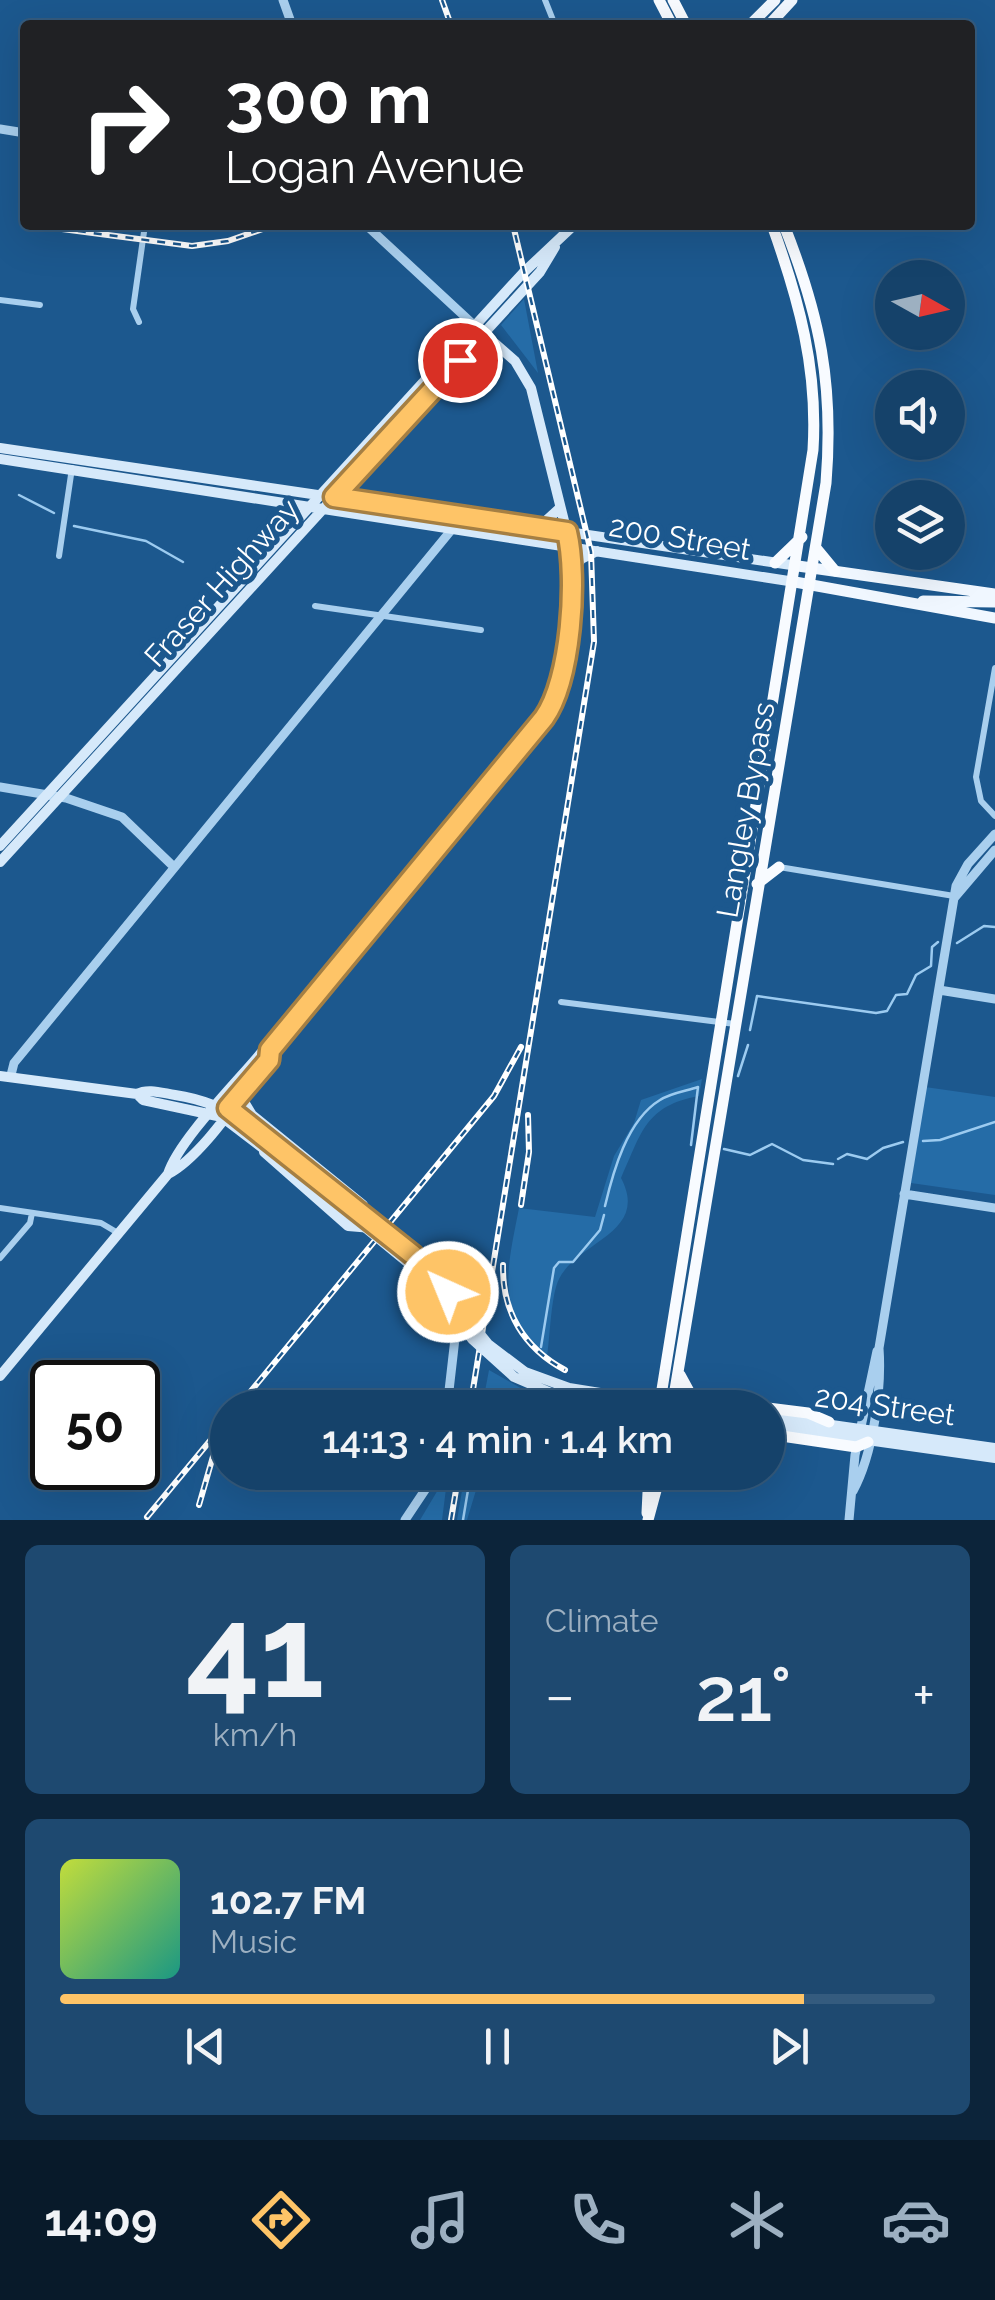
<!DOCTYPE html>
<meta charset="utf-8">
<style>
:root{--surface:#15426a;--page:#1e4970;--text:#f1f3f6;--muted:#9db0c1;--line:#345b7e;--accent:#fec467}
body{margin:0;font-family:Raleway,sans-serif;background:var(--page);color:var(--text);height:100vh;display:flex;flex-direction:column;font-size:38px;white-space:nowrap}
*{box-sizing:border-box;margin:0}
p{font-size:32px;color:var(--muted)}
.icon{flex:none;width:55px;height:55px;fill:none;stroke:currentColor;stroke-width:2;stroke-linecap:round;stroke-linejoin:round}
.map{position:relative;height:1520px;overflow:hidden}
.drawer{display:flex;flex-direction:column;gap:25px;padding:25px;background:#0c243a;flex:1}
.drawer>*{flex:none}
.banner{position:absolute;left:20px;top:20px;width:955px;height:210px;border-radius:10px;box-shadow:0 10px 40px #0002,0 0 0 2px var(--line);background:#202124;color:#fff;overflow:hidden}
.needle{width:65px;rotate:98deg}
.controls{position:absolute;left:875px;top:260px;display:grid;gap:20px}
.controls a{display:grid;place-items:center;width:90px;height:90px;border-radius:50%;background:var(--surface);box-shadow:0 10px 40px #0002,0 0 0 2px var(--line);font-size:50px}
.speed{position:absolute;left:30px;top:1360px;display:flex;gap:20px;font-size:50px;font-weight:700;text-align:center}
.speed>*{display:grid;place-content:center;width:130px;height:130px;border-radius:50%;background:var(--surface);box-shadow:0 10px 40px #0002,0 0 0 2px var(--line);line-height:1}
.speed .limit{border:5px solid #111;border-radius:15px;background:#fff;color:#111}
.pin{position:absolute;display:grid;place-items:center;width:85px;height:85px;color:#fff;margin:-42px;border:5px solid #fff;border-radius:50%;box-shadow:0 2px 10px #0007}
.me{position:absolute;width:110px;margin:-55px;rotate:316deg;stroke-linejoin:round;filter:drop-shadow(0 0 8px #0008)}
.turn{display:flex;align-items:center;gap:35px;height:210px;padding:0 40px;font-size:45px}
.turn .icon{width:130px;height:130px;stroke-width:2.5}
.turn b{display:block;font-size:70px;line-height:85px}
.big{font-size:75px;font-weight:600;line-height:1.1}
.drawer .widget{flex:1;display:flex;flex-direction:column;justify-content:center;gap:15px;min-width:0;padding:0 35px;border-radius:15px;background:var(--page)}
.drawer .dial{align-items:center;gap:0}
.dial b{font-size:130px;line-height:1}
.song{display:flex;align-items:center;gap:30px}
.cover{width:120px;height:120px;border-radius:15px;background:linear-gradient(135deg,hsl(70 70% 55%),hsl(170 70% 35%))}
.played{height:10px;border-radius:5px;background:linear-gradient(90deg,var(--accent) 85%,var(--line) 85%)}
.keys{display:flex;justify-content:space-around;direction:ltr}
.heat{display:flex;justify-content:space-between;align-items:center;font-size:55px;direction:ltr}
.drawer .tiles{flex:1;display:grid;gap:25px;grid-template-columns:1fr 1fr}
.widget:last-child{grid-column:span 2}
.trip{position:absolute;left:210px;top:1390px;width:575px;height:100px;border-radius:50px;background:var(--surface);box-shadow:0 10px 40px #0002,0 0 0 2px var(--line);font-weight:600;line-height:100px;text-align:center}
.tab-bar{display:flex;height:160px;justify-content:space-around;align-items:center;background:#081a2a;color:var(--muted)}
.tab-bar .icon{width:70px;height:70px}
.tab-bar .current{color:var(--accent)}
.tab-bar b{font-size:45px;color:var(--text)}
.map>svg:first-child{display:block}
</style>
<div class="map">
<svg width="995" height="1520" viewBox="0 0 995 1520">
<rect width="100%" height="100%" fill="#1c588e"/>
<path fill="#256ca7" d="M524,299L538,373L501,325Z
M702,1079L699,1096C645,1106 642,1132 621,1178C650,1233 578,1241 559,1279C551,1294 550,1338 547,1357C493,1314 508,1266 519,1208L595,1217L614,1156L634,1123L641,1100Z
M925,1087L995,1097V1195L911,1183Z
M489,1370L538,1398V1402L527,1401L522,1407H482Z
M448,1473L442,1520H420Z
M465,1473H504L477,1487L467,1520H457Z"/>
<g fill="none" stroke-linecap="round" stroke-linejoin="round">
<path stroke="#9ccbf0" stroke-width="2.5" d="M19,495L54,513
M74,526L146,541L183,562
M957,943L984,926L995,927
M750,1030L757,996L876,1013L887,1011L896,995L907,994L916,975L931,966L932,947L938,942
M738,1076L748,1045
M923,1141L940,1140L995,1122
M724,1149L750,1155L772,1144L803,1160L833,1164
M838,1159L847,1154L867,1159L883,1148L903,1142
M605,1206C613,1172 627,1120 660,1100C670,1093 686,1091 698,1087L691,1145
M541,1347L554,1268L559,1262H573L600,1230L604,1215
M510,1408L528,1389
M463,1520L470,1478L483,1472"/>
<path stroke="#a9cfee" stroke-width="6" d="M545,0L555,25
M0,300L40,305
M139,322L133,309L145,225
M59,556L72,468
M315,606L481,630
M995,668L976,777L981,801L995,816
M779,867L954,896
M561,1002L735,1024
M0,1208L101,1223L118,1233
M0,1258L30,1223L32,1213"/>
<path stroke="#a9cfee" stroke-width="9" d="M283,0L292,25
M0,129L25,133
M366,225L475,326
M0,787L66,798L122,817L174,867
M955,897L995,850
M939,990L995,999
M11,1075L14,1063L462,517
M904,1194L995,1208
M447,1408L457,1321
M853,1491C873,1454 882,1390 879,1348L956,886L968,864L995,834
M405,1520L437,1472
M849,1520L855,1455L877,1351"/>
<path stroke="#d6e9fa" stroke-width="10" d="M0,448L798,566
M0,459L795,582
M538,528L560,508
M572,574L581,559L597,551
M0,846L523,273L574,225
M0,862L540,272L555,247
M0,1076L137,1094L143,1100L222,1117L345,1211
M137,1094C148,1088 162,1093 175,1095C246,1105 297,1159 351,1204
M240,1095L252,1115L363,1205L372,1228L348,1226L264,1152
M168,1174C178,1141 237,1082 261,1053L270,1050
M0,1376L168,1174C203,1156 243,1092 269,1060L270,1050L544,718L556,697L564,667L570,545L531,388L515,361L475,326
M768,1416L995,1448
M768,1426L995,1458"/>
<path stroke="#f0f7ff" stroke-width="11" d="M750,25L775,0
M769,25L792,0
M798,566L995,594
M795,582L995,618
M923,601L995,602"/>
<path stroke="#f8fbff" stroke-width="11" d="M659,0L672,25
M673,0L686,25
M816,548L835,571
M775,563L802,537
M757,884L779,867
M680,1375L692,1397L761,1408
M659,1408L813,450C818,369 799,300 772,225
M672,1408L826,483C834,384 820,316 784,225
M768,1408L808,1413L829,1422
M768,1434L856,1447L868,1442
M647,1513L649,1472
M648,1520L661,1472"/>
<g stroke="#fff" stroke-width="6">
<path id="rail" d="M442,0L451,25
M62,229L192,246L228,241L274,225
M521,1205L529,1152L528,1115
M503,1265C502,1312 524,1348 565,1370
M237,1408L494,1096L521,1047
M470,1408L594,642L591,552L513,225
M199,1505L218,1439
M147,1517L228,1419
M451,1520L459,1472"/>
</g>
<use href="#rail" stroke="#1c588e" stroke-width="2.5" stroke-dasharray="8" stroke-linecap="butt"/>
<path stroke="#d6e9fa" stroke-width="10" d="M351,1204L423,1264L488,1344L525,1372L569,1388L687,1407
M345,1211L418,1271L472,1339L514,1377L556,1395L630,1408"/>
</g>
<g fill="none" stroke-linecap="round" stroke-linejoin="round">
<g stroke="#a57f43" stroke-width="25">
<path id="route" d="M448,1292L413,1255L228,1108L269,1060L270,1050L284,1033L544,718C571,680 578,578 567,532L334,497L460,360"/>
</g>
<use href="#route" stroke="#fec467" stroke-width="18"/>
</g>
<g text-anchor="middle" stroke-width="10" stroke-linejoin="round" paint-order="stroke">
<g font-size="30" fill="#fff" stroke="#1c588e">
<text transform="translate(680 538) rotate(10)" y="10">200 Street</text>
<text transform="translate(222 583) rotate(-48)" y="10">Fraser Highway</text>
<text transform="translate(746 810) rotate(-80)" y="10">Langley Bypass</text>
<text transform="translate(885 1406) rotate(8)" y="10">204 Street</text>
</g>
</g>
</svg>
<div class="controls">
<a><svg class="needle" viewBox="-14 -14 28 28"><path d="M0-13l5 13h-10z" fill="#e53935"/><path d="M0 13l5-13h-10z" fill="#9db0c1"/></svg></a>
<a><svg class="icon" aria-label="sound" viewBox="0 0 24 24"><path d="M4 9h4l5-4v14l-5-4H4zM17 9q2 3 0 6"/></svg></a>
<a><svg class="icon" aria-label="layers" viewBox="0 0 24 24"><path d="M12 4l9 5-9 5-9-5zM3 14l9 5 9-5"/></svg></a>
</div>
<div class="speed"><div class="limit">50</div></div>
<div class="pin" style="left:460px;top:360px;background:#d93025"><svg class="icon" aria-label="arrive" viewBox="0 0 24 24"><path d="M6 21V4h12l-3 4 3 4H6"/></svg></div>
<svg class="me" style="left:448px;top:1292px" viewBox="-20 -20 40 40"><circle r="17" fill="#fec467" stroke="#fff" stroke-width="3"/><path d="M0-11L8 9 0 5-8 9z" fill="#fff"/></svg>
<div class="trip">14:13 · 4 min · 1.4 km</div>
<div class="banner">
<div class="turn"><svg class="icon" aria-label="right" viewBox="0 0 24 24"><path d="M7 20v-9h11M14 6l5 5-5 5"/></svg><div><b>300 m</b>Logan Avenue</div></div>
</div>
</div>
<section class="drawer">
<div class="tiles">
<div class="widget dial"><b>41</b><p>km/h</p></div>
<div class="widget"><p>Climate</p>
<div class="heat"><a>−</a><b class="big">21°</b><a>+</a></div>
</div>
<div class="widget">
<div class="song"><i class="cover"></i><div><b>102.7 FM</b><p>Music</p></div></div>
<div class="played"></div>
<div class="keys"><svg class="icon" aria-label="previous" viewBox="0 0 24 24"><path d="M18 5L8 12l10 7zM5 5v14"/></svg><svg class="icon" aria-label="pause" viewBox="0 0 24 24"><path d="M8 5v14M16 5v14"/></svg><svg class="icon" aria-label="next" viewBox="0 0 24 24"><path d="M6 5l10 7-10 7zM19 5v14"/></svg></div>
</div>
</div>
</section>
<nav class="tab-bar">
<b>14:09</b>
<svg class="icon current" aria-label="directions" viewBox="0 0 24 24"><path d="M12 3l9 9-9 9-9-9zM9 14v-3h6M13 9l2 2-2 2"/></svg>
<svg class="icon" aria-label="music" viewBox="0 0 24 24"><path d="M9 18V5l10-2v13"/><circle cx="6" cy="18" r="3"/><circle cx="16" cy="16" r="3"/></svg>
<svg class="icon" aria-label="phone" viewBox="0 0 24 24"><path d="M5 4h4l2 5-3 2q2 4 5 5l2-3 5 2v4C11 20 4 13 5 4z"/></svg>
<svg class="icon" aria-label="climate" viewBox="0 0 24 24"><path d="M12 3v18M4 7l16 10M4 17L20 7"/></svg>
<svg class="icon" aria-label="car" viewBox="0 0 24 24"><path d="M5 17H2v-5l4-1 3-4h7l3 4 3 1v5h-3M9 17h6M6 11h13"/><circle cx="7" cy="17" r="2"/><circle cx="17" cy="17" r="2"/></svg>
</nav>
